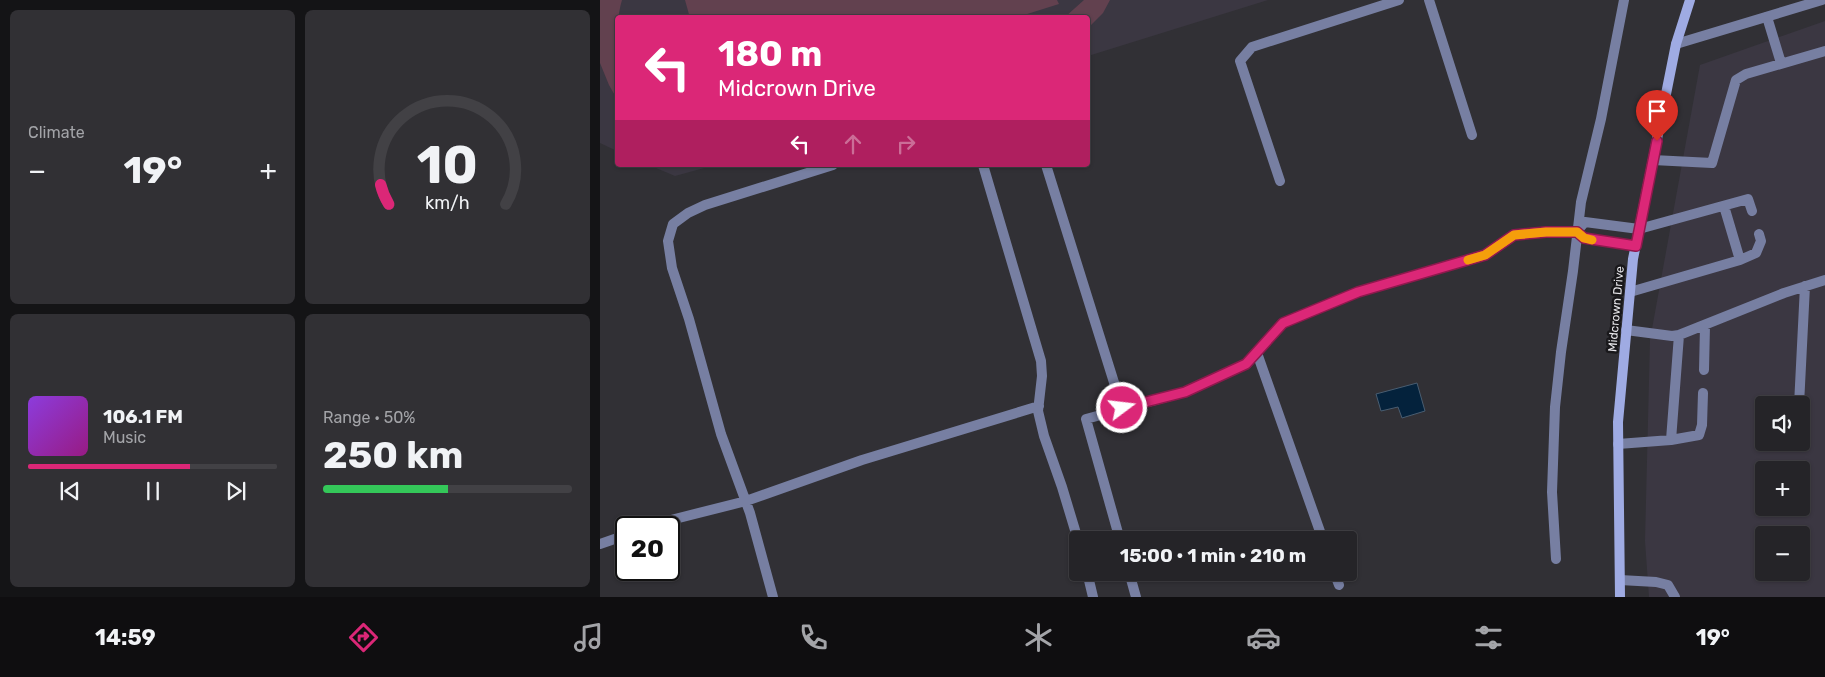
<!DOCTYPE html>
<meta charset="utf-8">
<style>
:root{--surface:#252428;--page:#313034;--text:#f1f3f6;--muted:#a3a4a8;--line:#424145;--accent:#db2777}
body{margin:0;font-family:Rubik,sans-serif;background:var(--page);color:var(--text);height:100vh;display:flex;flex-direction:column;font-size:19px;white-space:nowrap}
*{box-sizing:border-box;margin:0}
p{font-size:16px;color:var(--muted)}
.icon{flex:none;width:28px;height:28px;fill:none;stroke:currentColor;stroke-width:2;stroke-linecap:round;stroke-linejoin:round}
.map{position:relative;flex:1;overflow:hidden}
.sheet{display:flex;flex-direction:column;gap:10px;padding:10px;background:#141416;width:600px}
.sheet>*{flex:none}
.guide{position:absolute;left:15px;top:15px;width:475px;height:152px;border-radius:5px;box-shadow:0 1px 4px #0004,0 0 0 1px var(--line);background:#db2777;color:#fff;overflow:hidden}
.fabs{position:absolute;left:1155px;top:396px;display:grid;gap:10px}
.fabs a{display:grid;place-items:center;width:55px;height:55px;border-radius:5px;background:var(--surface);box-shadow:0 1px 4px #0004,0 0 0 1px var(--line);font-size:25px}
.speed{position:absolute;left:15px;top:516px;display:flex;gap:10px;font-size:25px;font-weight:700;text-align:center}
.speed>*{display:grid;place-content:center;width:65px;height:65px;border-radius:50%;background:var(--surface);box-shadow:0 1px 4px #0004,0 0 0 1px var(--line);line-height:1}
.speed .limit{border:2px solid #111;border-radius:8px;background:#fff;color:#111}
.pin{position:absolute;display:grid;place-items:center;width:42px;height:42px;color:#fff;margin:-51px -21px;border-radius:50% 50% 50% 0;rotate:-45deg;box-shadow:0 0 5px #0007}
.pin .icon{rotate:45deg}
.me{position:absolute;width:55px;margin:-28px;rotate:75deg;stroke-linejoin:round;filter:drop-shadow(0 0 4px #0008)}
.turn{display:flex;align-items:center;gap:18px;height:105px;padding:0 20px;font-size:22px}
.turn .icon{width:65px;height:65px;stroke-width:2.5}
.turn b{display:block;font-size:35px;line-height:42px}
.lanes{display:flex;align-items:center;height:48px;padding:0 20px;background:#0003;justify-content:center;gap:25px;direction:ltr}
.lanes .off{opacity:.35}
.big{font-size:38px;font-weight:700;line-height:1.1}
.sheet .card{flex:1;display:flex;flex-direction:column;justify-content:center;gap:8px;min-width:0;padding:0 18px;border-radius:8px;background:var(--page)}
.sheet .dial{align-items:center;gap:0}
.dial svg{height:130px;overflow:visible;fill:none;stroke:var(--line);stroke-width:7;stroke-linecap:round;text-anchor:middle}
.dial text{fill:var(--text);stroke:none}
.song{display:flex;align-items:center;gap:15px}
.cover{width:60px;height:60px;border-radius:8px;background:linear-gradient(135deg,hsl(270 70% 55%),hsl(310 70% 35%))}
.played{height:5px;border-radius:2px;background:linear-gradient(90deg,var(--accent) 65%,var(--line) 65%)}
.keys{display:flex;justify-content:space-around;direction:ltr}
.heat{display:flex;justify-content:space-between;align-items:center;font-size:28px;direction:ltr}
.charge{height:8px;border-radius:4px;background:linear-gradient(90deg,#34c759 50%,var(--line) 0)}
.sheet .tiles{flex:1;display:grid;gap:10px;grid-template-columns:repeat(2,1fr)}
.trip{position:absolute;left:469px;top:531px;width:288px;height:50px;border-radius:5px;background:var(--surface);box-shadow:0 1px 4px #0004,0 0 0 1px var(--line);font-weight:700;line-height:50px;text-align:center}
.dock{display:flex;height:80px;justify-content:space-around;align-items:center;background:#0f0e10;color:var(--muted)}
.dock .icon{width:35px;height:35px}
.dock .active{color:var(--accent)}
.dock b{font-size:22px;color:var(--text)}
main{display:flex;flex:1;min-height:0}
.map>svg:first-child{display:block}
</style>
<main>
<section class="sheet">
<div class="tiles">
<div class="card"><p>Climate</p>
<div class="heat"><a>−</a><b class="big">19°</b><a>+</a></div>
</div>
<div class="card dial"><svg viewBox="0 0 100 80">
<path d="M14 69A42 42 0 1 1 86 69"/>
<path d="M14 69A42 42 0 0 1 9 57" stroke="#db2777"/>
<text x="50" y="56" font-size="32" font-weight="700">10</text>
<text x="50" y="72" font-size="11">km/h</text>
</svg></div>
<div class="card">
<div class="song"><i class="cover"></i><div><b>106.1 FM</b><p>Music</p></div></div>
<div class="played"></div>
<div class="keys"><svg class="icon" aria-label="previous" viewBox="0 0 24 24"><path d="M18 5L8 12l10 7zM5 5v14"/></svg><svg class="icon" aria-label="pause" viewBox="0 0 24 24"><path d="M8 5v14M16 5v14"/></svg><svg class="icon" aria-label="next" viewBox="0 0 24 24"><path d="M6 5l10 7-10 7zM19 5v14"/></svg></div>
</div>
<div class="card"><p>Range · 50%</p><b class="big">250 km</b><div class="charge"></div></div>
</div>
</section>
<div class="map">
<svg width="1225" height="597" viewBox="0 0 1225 597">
<rect width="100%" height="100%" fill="#313035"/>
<path fill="#3b3742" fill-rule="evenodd" d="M0,0H668L488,56V18H18L17,151L0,143Z
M1225,21V597H1049L1045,541L1050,340L1100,65ZM1164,405H1201V442H1164ZM1164,470H1201V508H1164ZM1164,535H1201V572H1164Z
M49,165H115L75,176Z"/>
<path fill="#62414f" d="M0,0H22C13,31 18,66 17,99L9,85L0,63Z
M85,0H457L459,4L414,18H90Z
M484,0H510L503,13L488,28V18L465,17Z"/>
<path fill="#04223c" stroke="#495d71" d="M817,383L825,411L802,418L798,407L781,411L776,394Z"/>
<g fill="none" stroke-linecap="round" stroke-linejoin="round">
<path stroke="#777fa2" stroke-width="10" d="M829,0L872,135
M1167,17L1181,63
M1053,160L1112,163L1136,80L1146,74L1225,51
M383,165L441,361L442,376L438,411L444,436L462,487L478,540
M446,165L522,408
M680,181L640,61L652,47L799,0
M1124,206L1140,260
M977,231L985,222L1039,229L1148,199L1152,211
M1030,292L1140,260L1156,253L1161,241L1159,234
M1079,335L1184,293L1225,280
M657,353L723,540
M1104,370L1105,326
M1199,405L1205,286
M1071,440L1099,435L1102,425L1103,393
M1018,444L1071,440L1079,335L1072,336L1026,330
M47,528L63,522L146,501L262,460L439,406
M520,540L486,419L585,392L646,364L683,323L758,292L885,255L914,235L946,232L977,231L984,238L1036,246
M0,544L26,535
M956,559L952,492L955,407L961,352L973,271L981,202L1001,119L1024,0
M487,572L493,597
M529,572L536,597
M734,572L739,585
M1020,580L1056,582L1068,585L1075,597
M173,597L150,513L121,434L89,319L72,268L68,241L73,224L88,213L105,205L233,165"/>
<path stroke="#777fa2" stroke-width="10" d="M1076,44L1222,0"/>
<path stroke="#9fabe3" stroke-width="10" d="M1020,597L1018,422L1033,259L1076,44L1090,0"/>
</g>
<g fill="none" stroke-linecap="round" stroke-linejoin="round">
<g stroke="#8e194d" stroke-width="12">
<path id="route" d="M522,408L585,392L646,364L683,323L758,292L885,255L914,235L946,232H977L984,238L1036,246L1057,141"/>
</g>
<use href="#route" stroke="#db2777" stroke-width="9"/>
<path stroke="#f59e0b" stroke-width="9" d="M868,260L885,255L914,235L946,232H977L984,238L992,240"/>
</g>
<g text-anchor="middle" stroke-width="5" stroke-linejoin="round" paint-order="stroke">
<g font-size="12" fill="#e9e8ec" stroke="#19181b">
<text transform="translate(1016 309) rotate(-85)" y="4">Midcrown Drive</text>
</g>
</g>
</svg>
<div class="fabs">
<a><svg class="icon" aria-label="sound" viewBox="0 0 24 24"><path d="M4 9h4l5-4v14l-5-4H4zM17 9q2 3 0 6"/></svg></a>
<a>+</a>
<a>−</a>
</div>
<div class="speed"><div class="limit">20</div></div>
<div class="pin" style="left:1057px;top:141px;background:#d93025"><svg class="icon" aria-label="arrive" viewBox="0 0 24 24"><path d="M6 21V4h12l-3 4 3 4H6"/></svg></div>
<svg class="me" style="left:522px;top:408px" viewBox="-20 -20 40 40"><circle r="17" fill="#db2777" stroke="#fff" stroke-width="3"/><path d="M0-11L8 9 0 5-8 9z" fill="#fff"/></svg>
<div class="trip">15:00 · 1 min · 210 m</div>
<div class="guide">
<div class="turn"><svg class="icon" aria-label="left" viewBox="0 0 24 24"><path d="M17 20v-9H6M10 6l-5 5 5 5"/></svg><div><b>180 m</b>Midcrown Drive</div></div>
<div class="lanes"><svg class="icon" aria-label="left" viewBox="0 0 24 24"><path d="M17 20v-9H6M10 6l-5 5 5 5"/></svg><svg class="icon off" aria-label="ahead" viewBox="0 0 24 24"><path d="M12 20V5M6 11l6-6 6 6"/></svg><svg class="icon off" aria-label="right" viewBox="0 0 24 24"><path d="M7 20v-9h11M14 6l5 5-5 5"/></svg></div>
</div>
</div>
</main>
<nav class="dock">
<b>14:59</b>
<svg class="icon active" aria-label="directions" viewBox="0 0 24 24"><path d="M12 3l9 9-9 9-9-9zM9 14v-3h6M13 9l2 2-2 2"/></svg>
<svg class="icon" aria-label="music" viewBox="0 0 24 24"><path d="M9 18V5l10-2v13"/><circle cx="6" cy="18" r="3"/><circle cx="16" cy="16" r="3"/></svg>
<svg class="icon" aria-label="phone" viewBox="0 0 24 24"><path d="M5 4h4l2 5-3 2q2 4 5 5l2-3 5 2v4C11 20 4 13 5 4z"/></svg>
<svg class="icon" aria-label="climate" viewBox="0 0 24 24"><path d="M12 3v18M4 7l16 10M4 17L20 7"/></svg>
<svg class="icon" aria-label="car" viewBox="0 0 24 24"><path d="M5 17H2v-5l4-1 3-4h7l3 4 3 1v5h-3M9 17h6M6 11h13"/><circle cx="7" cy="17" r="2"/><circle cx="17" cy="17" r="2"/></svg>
<svg class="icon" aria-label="filters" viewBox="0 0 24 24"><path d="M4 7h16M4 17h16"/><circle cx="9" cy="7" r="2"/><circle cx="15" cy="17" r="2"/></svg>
<b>19°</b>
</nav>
